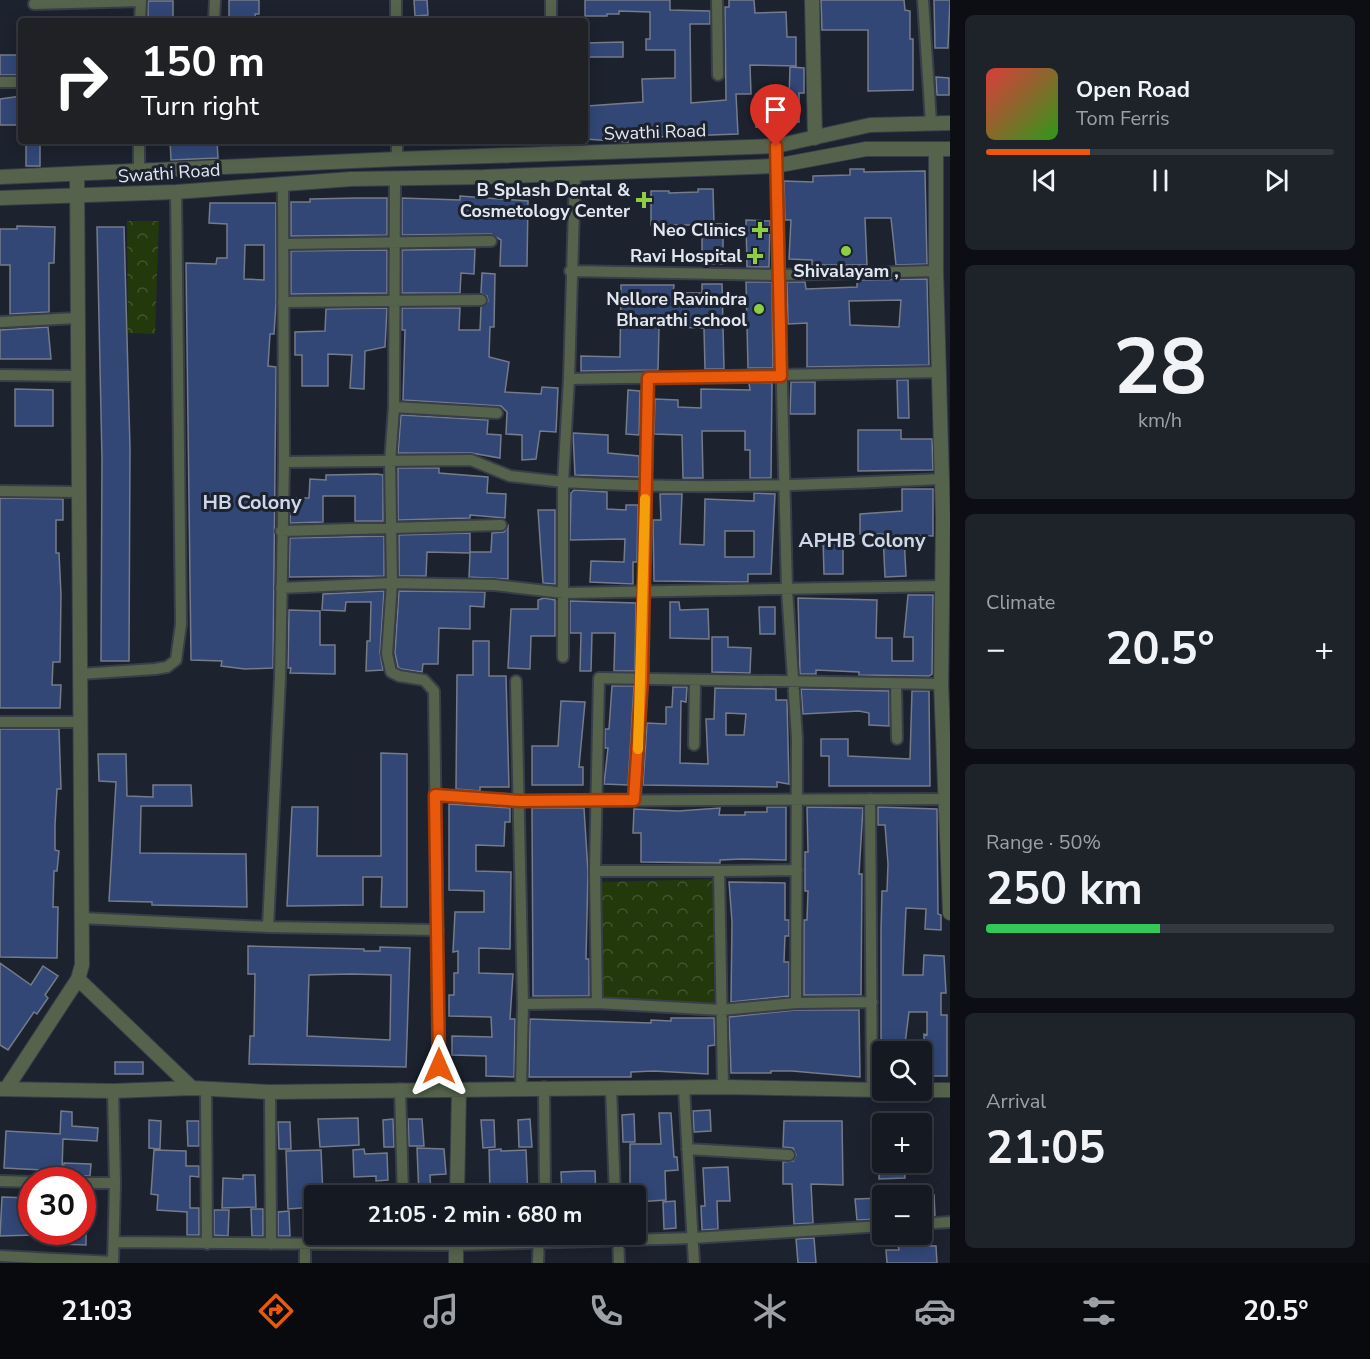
<!DOCTYPE html>
<meta charset="utf-8">
<style>
:root{--surface:#151a22;--page:#1e232a;--text:#f1f3f6;--muted:#9da1a5;--line:#343840;--accent:#ea580c}
body{margin:0;font-family:"Nunito Sans",sans-serif;background:var(--page);color:var(--text);height:100vh;display:flex;flex-direction:column;font-size:22px;white-space:nowrap}
*{box-sizing:border-box;margin:0}
p{font-size:20px;color:var(--muted)}
.icon{flex:none;width:33px;height:33px;fill:none;stroke:currentColor;stroke-width:2;stroke-linecap:round;stroke-linejoin:round}
.map{position:relative;flex:1;overflow:hidden}
.drawer{display:flex;flex-direction:column;gap:15px;padding:15px;background:#0c0e13;width:420px}
.drawer>*{flex:none}
.top-card{position:absolute;left:18px;top:18px;width:570px;height:126px;border-radius:6px;box-shadow:0 3px 15px #0003,0 0 0 2px var(--line);background:#202124;color:#fff;overflow:hidden}
.buttons{position:absolute;left:872px;top:1041px;display:grid;gap:12px}
.buttons a{display:grid;place-items:center;width:60px;height:60px;border-radius:6px;background:var(--surface);box-shadow:0 3px 15px #0003,0 0 0 2px var(--line);font-size:30px}
.speed{position:absolute;left:18px;top:1167px;display:flex;gap:12px;font-size:30px;font-weight:700;text-align:center}
.speed>*{display:grid;place-content:center;width:78px;height:78px;border-radius:50%;background:var(--surface);box-shadow:0 3px 15px #0003,0 0 0 2px var(--line);line-height:1}
.speed .limit{border:9px solid #d22;background:#fff;color:#111}
.pin{position:absolute;display:grid;place-items:center;width:51px;height:51px;color:#fff;margin:-62px -26px;border-radius:50% 50% 50% 0;rotate:-45deg;box-shadow:0 0 6px #0007}
.pin .icon{rotate:45deg}
.me{position:absolute;width:66px;margin:-33px;rotate:0deg;stroke-linejoin:round;filter:drop-shadow(0 0 4px #0008)}
.turn{display:flex;align-items:center;gap:21px;height:126px;padding:0 24px;font-size:27px}
.turn .icon{width:78px;height:78px;stroke-width:2.5}
.turn b{display:block;font-size:42px;line-height:51px}
.big{font-size:45px;font-weight:700;line-height:1.1}
.drawer .card{flex:1;display:flex;flex-direction:column;justify-content:center;gap:9px;min-width:0;padding:0 21px;border-radius:9px;background:var(--page)}
.drawer .dial{align-items:center;gap:0}
.dial b{font-size:78px;line-height:1}
.song{display:flex;align-items:center;gap:18px}
.cover{width:72px;height:72px;border-radius:9px;background:linear-gradient(135deg,hsl(0 70% 55%),hsl(110 70% 35%))}
.played{height:6px;border-radius:3px;background:linear-gradient(90deg,var(--accent) 30%,var(--line) 30%)}
.keys{display:flex;justify-content:space-around;direction:ltr}
.heat{display:flex;justify-content:space-between;align-items:center;font-size:33px;direction:ltr}
.charge{height:9px;border-radius:4px;background:linear-gradient(90deg,#34c759 50%,var(--line) 0)}
.trip{position:absolute;left:304px;top:1185px;width:342px;height:60px;border-radius:6px;background:var(--surface);box-shadow:0 3px 15px #0003,0 0 0 2px var(--line);font-weight:700;line-height:60px;text-align:center}
.menu{display:flex;height:96px;justify-content:space-around;align-items:center;background:#080a0e;color:var(--muted)}
.menu .icon{width:42px;height:42px}
.menu .selected{color:var(--accent)}
.menu b{font-size:27px;color:var(--text)}
main{display:flex;flex:1;min-height:0}
.map>svg:first-child{display:block}
</style>
<main>
<div class="map">
<svg width="950" height="1263" viewBox="0 0 950 1263">
<defs>
<pattern id="park-crowns" width="20" height="18" patternUnits="userSpaceOnUse" patternTransform="scale(1.5)"><rect width="20" height="18" fill="#23380b"/><path d="M2 6a3 3 0 1 1 6 0M12 15a3 3 0 1 1 6 0" fill="none" stroke="#43552f"/></pattern>
</defs>
<rect width="100%" height="100%" fill="#1c222e"/>
<path fill="url(#park-crowns)" d="M127,221H159L155,334L128,333Z
M713,879L714,1004L600,999V882Z"/>
<path fill="#324776" stroke="#747b8b" stroke-width="1.5" fill-rule="evenodd" d="M229,0H259V14H255L256,21H229Z
M414,0H427L428,15L415,16Z
M585,0H670V10L710,11V24H690L691,103L726,100L725,7H729V0H754L755,13L786,12L787,37H796V66L750,65L751,94H736L738,134L628,138V142L585,139L587,106L643,102L642,79L675,78V50H646V39H650V12L619,11V14H607V16H585Z
M821,0H904L905,10L910,11V39H913V90L868,91V30H822Z
M934,0H950L948,48H935Z
M148,1H173V17H148Z
M623,42V57H585V43Z
M0,55H21V75H0Z
M790,67L804,68V93H799V122L767,123V128L756,127V94H767V99H789Z
M936,77L949,78V95H937Z
M21,96V125H0V99Z
M26,141H40V166H26Z
M170,141H217L218,158L171,160Z
M850,169H864V172L925,171L927,264L896,265L891,218H865L867,265H812V260L789,259L791,220H785L784,181L813,182V176L850,175Z
M698,189H713L714,224H723V264H702V225H651V191H669V193L698,192Z
M460,196L528,201L527,266H500L501,240L491,234L402,235V198L460,200Z
M357,198H387V235L291,236V202H310V199Z
M210,203H276V303L274,334H270L268,366L276,367L273,668L245,669L221,666L222,661L191,660L186,263L216,264L217,258H227V224L209,223ZM245,245H264V280L244,279Z
M746,220L770,221L769,267H747Z
M17,226L55,227L54,263H49V312L10,314V265H0V229H17Z
M97,227H124L130,448L129,661H101L102,459Z
M475,249L474,274L461,273L460,293H402V250Z
M387,250V293L291,294V251Z
M482,273L495,274L494,327H490L489,357L509,362L505,392L541,394L542,387L558,388L556,432L540,431L536,459L522,460V435L506,434L507,412L501,406L403,400L405,330H402V308H460L459,330H480L481,307L488,301L487,296L481,293Z
M927,279L929,365L807,367V323L788,324L787,282H805L806,289L857,287V280ZM901,300L899,327L850,325L849,301Z
M746,282H772L773,368H748Z
M702,284H722L724,369H705L704,328L672,327L659,328L658,370L581,371V356L620,357L621,285H674L673,293H702Z
M387,308L385,347L365,351L364,389L350,388L352,355L328,354V386H302V355H295V332L325,331L326,309Z
M48,327L51,359H0V330Z
M897,380H908L909,418H898Z
M791,382H815V414H790Z
M749,383H772L771,478H750V450H745V431H702L703,478H683L682,435L654,434L655,399L678,400V407L701,408V389L750,390Z
M15,389L53,390V426H15Z
M628,390L640,391L639,435L626,434Z
M401,415L488,420L487,434L501,435L500,458L471,453H398Z
M858,430H901V439H932L933,470L858,471Z
M573,433L608,435V453L639,456V477L575,475Z
M398,468H439V473L488,477L487,493L506,494L505,518L470,515V518L398,520Z
M377,474L383,475V521H355V496H323V522L290,523L291,498H309L310,479L326,480V475Z
M902,489H933V536L904,535L906,576L885,577L883,534H860V514L902,511Z
M574,490L607,492V509L626,510V505H638L637,562H633V584L590,582L591,561L624,562L625,539L570,540L571,493Z
M754,493L775,494L771,574H748V582L654,581L653,520H661L660,494H682L680,544L704,545L705,499L754,501ZM725,531H754V557H725Z
M0,498L63,499V520H56V553H59L61,595L60,662H53L52,685H61L60,708H0Z
M538,510H555V584L543,583Z
M508,526V579L469,577L470,553L427,552L426,576H399V535L470,533V552H491L492,533L504,532Z
M384,536V576L289,577L290,538Z
M823,540H843V574H824Z
M384,591L380,653L383,670L366,671L367,641H370L371,602H346L345,611L322,610L323,594Z
M399,591L485,592L484,607L470,606V629L439,628L438,664H423L422,672L401,669L398,667L395,653Z
M908,595H933L932,674L929,676L859,675V672L816,670V674H800L798,598L877,600L876,638H892V661H913V637H904Z
M544,598L555,600V636H531L530,669L508,668L511,609H538V600Z
M570,601L636,603L635,671H614L615,633H592L591,671H580L581,633H570Z
M670,602H679L680,610L708,609L709,639L670,638Z
M759,607H775V634H760Z
M289,610L320,611V645H335V674L290,673L291,668H288Z
M712,637H728V647L751,648L750,673L712,672Z
M473,641H489V676H506L509,787H480V791L456,789L457,675H473Z
M612,686H634L628,785L604,784L608,748H605V729H609Z
M673,687H687L686,702L681,701L680,763L708,764L706,719H714L715,688L776,689V700H787L789,784L777,782V787L643,785L647,723L666,724V707H672ZM726,713L746,714L744,735H726Z
M801,689L889,691V726L869,725V713L859,711L803,714Z
M912,691H929L930,786H829V756H821V739H848V756L910,759Z
M561,701L585,702L579,767H583V785H532V746H558Z
M0,729H59L61,789H57L55,825V850L59,851L57,871H54L53,907H58L57,958L0,957Z
M381,753L407,754V907H381L382,877H363V905L287,906L292,807H318L317,856H381Z
M98,754H126L127,796L153,797V785H191L192,806H141L140,853L246,854L247,907L152,905V902L109,901L116,782L99,781Z
M449,804L510,808V822H505L504,846L476,845V871L511,872L510,949L479,948V973L513,974L510,1019H515L514,1077L486,1076V1056L452,1055V1036L492,1037L491,1017L449,1016V995H454V973H458V951L453,952L455,912H484V891L449,890Z
M767,807H786V860L742,859L720,860V863L641,862V833H633L634,809L678,811L720,808L719,815H745V812H767Z
M807,807L863,808L859,874H862L861,995H804V920H807L808,891H805V852H808Z
M878,807L937,809L938,914L941,915V930L925,929L926,909L906,908L903,975H923L924,955L944,956L946,993H941V1015H947V1076H921V1054H924V1034L927,1035V1012H909L904,1052H881V931L882,891H887L888,864L885,825H878Z
M532,808H584L588,872L586,959H589V996H533Z
M729,882L785,883V920H789V936H785L784,962H789V996L731,1002L732,922Z
M248,946L364,949V951H380V947L410,948L406,1067L249,1064L250,1036H254L255,974H248ZM351,974L391,975L390,1040L307,1036L309,975Z
M0,963L31,985L43,966L58,976L45,995L48,998L37,1014L34,1012L8,1050L0,1045Z
M796,1010H859L860,1077L792,1071H771V1073H731L729,1017Z
M671,1018H714L715,1045L708,1046V1074L654,1071L631,1072V1077H529L530,1019L651,1023V1020L671,1021Z
M115,1062H143V1074H115Z
M710,1110L711,1131L694,1132L693,1111Z
M61,1111L72,1112V1126L98,1128L97,1141L63,1139L62,1171L4,1168L6,1131L60,1134Z
M659,1113H671L674,1157H677L678,1170L665,1171L666,1200L636,1202V1196H630V1144H661Z
M634,1114L635,1142H623L622,1115Z
M358,1118L359,1145L320,1147L318,1119Z
M393,1119L394,1147H384L383,1120Z
M408,1119H422L424,1146H409Z
M530,1119L532,1147H519L518,1120Z
M149,1120L161,1121L160,1149L149,1148Z
M481,1120H494L495,1147L483,1148Z
M187,1121H199V1146H188Z
M784,1121H842L843,1185L811,1184L813,1223L794,1224L792,1184H783V1162L793,1161L796,1155L793,1148L783,1147Z
M278,1122H290L291,1149H279Z
M417,1148L444,1149L446,1174L430,1175L431,1196H419Z
M364,1149L365,1154L387,1153L388,1180L376,1181V1176L354,1177L353,1150Z
M501,1149V1151L526,1150L528,1196H490L489,1150Z
M154,1150L186,1151V1166H199V1177L190,1176V1208H199V1235H187V1212L157,1210L158,1195L151,1194Z
M321,1150L323,1196H315V1207L288,1209L286,1151Z
M879,1162H904L905,1178L879,1179Z
M64,1163L91,1164L90,1176H63Z
M728,1167L730,1201H717L718,1229L702,1230L701,1206H705L703,1168Z
M583,1171H595L596,1196H562L561,1172Z
M243,1175H255L256,1207L222,1208L223,1178L243,1179Z
M921,1195H934L935,1216H921Z
M2,1197L31,1198L32,1235L0,1236Z
M882,1198V1219L857,1220L855,1199Z
M675,1201L676,1228L664,1229L663,1202Z
M251,1209H263V1236H252Z
M214,1210H229L228,1236L214,1235Z
M289,1211L290,1236H278V1212Z
M59,1232H86V1245L59,1244Z
M814,1238L816,1263H798L796,1239Z
M898,1245L936,1246L937,1263H887L886,1250H899Z"/>
<g fill="none" stroke-linecap="round" stroke-linejoin="round">
<g stroke="#383e49" stroke-width="14">
<path id="minor" d="M396,0V21
M717,0L718,75
M923,0L931,123
M34,4L140,1
M140,21L141,0
M214,21L215,0
M551,21V0
M0,82H21
M139,141V170
M776,146L787,590L797,738L796,1003L872,1002
M397,159V141
M575,173L569,379L563,482C689,490 814,485 941,479
M395,178L394,407L390,462L392,583L387,654L391,672L399,676L424,680L434,691L439,1089
M283,244L491,241
M570,271L779,275L936,271
M283,302L481,300
M0,322L77,318
M0,375L78,376
M569,379L940,372
M394,407L497,413
M284,462L471,460L510,476L563,482V657
M0,491L79,492
M281,531L501,525
M281,588L392,583L494,585L564,593L943,586
M80,674L155,669L167,667L176,660L181,624L176,192
M516,681L523,1004L521,1088
M896,684L897,739
M0,722H81
M694,745L695,680
M435,795L520,801L946,799
M870,799L872,1090
M635,800L642,679L648,378
M595,871H719L723,1087
M719,871L797,870
M81,918L268,927L438,930
M268,927L280,679L284,462L283,183
M597,1003L595,871L599,678L941,684
M523,1004L597,1003L721,1010L796,1003
M544,1087L545,1196
M611,1087L615,1196
M684,1088L694,1263
M206,1089L207,1244
M400,1089L403,1196
M270,1092L271,1244
M687,1149L789,1155
M0,1181L32,1182
M82,1183H115
M921,1224L950,1222
M618,1234L619,1263
M114,1242L456,1245L693,1238L882,1226
M305,1244V1263
M0,1256L113,1262
M113,1263L115,1183L113,1091
M538,1263L539,1234"/>
</g>
<g stroke="#383e49" stroke-width="16">
<path id="tertiary" d="M812,0L815,138
M936,149V271L943,519L941,684L950,913
M0,177L397,159L776,146L870,125L950,123
M0,198L176,192L351,179L484,177L775,166L866,149H950
M78,979L192,1088
M0,1089L113,1091L192,1088L270,1092L723,1087L882,1090
M6,1089L78,979L82,965L77,174
M921,1090H950
M457,1196L459,1089
M456,1263V1234"/>
</g>
<use href="#minor" stroke="#56634c" stroke-width="10"/>
<use href="#tertiary" stroke="#56634c" stroke-width="14"/>
</g>
<g fill="none" stroke-linecap="round" stroke-linejoin="round">
<g stroke="#983908" stroke-width="15">
<path id="route" d="M439,1066L435,795L520,801L634,800L642,679L648,378L781,376L776,146"/>
</g>
<use href="#route" stroke="#ea580c" stroke-width="10"/>
<path stroke="#f59e0b" stroke-width="10" d="M638,749L645,499"/>
</g>
<g fill="#8dce44" stroke="#1c222e" stroke-width="2">
<path d="M641 191h6v6h6v6h-6v6h-6v-6h-6v-6h6z"/>
<path d="M757 221h6v6h6v6h-6v6h-6v-6h-6v-6h6z"/>
<circle cx="846" cy="251" r="6"/>
<path d="M752 247h6v6h6v6h-6v6h-6v-6h-6v-6h6z"/>
<circle cx="759" cy="309" r="6"/>
</g>
<g text-anchor="middle" stroke-width="6" stroke-linejoin="round" paint-order="stroke">
<g font-size="18" fill="#e2e7f0" stroke="#1c222e">
<text transform="translate(655 132) rotate(-2)" y="6">Swathi Road</text>
<text transform="translate(169 173) rotate(-4)" y="6">Swathi Road</text>
</g>
<g font-size="18" font-weight="bold" fill="#e2e7f0" stroke="#1c222e" text-anchor="end">
<text x="630" y="196">B Splash Dental &amp;<tspan x="630" dy="21">Cosmetology Center</tspan></text>
<text x="746" y="236">Neo Clinics</text>
<text x="742" y="262">Ravi Hospital</text>
<text x="846" y="277" text-anchor="middle">Shivalayam ,</text>
<text x="747" y="305">Nellore Ravindra<tspan x="747" dy="21">Bharathi school</tspan></text>
</g>
<g font-size="20" font-weight="bold" fill="#ced7e8" stroke="#1c222e">
<text x="252" y="509">HB Colony</text>
<text x="862" y="547">APHB Colony</text>
</g>
</g>
</svg>
<div class="buttons">
<a><svg class="icon" aria-label="search" viewBox="0 0 24 24"><circle cx="10" cy="10" r="6"/><path d="M15 15l6 6"/></svg></a>
<a>+</a>
<a>−</a>
</div>
<div class="speed"><div class="limit">30</div></div>
<div class="pin" style="left:776px;top:146px;background:#d93025"><svg class="icon" aria-label="arrive" viewBox="0 0 24 24"><path d="M6 21V4h12l-3 4 3 4H6"/></svg></div>
<svg class="me" style="left:439px;top:1066px" viewBox="-20 -20 40 40"><path d="M0-17L14 15 0 8-14 15z" fill="#ea580c" stroke="#fff" stroke-width="4"/></svg>
<div class="trip">21:05 · 2 min · 680 m</div>
<div class="top-card">
<div class="turn"><svg class="icon" aria-label="right" viewBox="0 0 24 24"><path d="M7 20v-9h11M14 6l5 5-5 5"/></svg><div><b>150 m</b>Turn right</div></div>
</div>
</div>
<section class="drawer">
<div class="card">
<div class="song"><i class="cover"></i><div><b>Open Road</b><p>Tom Ferris</p></div></div>
<div class="played"></div>
<div class="keys"><svg class="icon" aria-label="previous" viewBox="0 0 24 24"><path d="M18 5L8 12l10 7zM5 5v14"/></svg><svg class="icon" aria-label="pause" viewBox="0 0 24 24"><path d="M8 5v14M16 5v14"/></svg><svg class="icon" aria-label="next" viewBox="0 0 24 24"><path d="M6 5l10 7-10 7zM19 5v14"/></svg></div>
</div>
<div class="card dial"><b>28</b><p>km/h</p></div>
<div class="card"><p>Climate</p>
<div class="heat"><a>−</a><b class="big">20.5°</b><a>+</a></div>
</div>
<div class="card"><p>Range · 50%</p><b class="big">250 km</b><div class="charge"></div></div>
<div class="card"><p>Arrival</p><b class="big">21:05</b></div>
</section>
</main>
<nav class="menu">
<b>21:03</b>
<svg class="icon selected" aria-label="directions" viewBox="0 0 24 24"><path d="M12 3l9 9-9 9-9-9zM9 14v-3h6M13 9l2 2-2 2"/></svg>
<svg class="icon" aria-label="music" viewBox="0 0 24 24"><path d="M9 18V5l10-2v13"/><circle cx="6" cy="18" r="3"/><circle cx="16" cy="16" r="3"/></svg>
<svg class="icon" aria-label="phone" viewBox="0 0 24 24"><path d="M5 4h4l2 5-3 2q2 4 5 5l2-3 5 2v4C11 20 4 13 5 4z"/></svg>
<svg class="icon" aria-label="climate" viewBox="0 0 24 24"><path d="M12 3v18M4 7l16 10M4 17L20 7"/></svg>
<svg class="icon" aria-label="car" viewBox="0 0 24 24"><path d="M5 17H2v-5l4-1 3-4h7l3 4 3 1v5h-3M9 17h6M6 11h13"/><circle cx="7" cy="17" r="2"/><circle cx="17" cy="17" r="2"/></svg>
<svg class="icon" aria-label="filters" viewBox="0 0 24 24"><path d="M4 7h16M4 17h16"/><circle cx="9" cy="7" r="2"/><circle cx="15" cy="17" r="2"/></svg>
<b>20.5°</b>
</nav>
